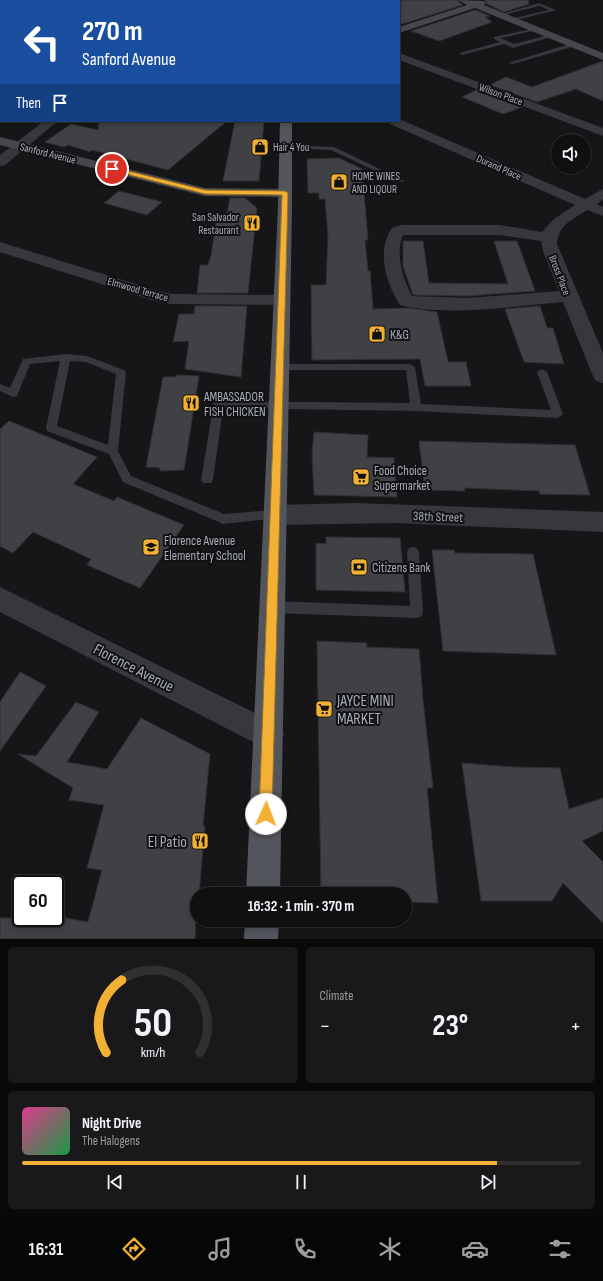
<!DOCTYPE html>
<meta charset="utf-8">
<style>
:root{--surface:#101012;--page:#19191b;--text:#f1f3f6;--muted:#9c9d9f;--line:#303032;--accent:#f2b134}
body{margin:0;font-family:"Sofia Sans Condensed",sans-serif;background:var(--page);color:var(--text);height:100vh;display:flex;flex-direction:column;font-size:15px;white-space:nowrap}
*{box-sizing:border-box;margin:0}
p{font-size:13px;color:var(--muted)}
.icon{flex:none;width:22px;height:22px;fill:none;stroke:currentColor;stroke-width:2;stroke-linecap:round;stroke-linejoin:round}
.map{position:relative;height:939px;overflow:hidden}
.side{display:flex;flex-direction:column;gap:8px;padding:8px;background:#09090a;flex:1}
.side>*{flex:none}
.banner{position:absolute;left:0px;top:0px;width:400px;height:122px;box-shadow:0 2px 6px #0003,0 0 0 1px var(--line);background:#1a4fa0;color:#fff;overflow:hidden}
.controls{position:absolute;left:551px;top:134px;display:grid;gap:8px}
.controls a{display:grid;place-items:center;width:40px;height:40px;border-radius:50%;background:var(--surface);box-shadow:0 2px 6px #0003,0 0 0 1px var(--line);font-size:20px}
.speed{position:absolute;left:12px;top:875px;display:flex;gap:8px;font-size:20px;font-weight:700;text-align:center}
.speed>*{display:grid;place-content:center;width:52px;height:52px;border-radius:50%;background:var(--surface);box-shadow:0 2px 6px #0003,0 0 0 1px var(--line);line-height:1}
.speed .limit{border:2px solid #111;border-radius:6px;background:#fff;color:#111}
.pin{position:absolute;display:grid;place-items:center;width:34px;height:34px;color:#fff;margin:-17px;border:2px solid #fff;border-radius:50%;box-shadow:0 1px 4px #0007}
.me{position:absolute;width:44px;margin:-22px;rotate:2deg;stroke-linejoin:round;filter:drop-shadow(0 0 3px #0008)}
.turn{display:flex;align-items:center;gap:14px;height:84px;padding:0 16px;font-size:18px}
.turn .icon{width:52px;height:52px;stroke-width:2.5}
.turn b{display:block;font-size:28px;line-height:34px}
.then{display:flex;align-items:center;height:38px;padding:0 16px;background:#0003;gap:8px;font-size:15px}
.big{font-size:30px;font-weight:700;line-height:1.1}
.side .tile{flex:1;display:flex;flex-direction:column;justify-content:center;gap:6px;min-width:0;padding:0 14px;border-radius:6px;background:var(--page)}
.side .dial{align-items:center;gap:0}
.dial svg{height:104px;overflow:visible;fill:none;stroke:var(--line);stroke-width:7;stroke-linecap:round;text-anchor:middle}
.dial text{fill:var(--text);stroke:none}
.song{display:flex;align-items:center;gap:12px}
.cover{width:48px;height:48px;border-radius:6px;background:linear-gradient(135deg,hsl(330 70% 55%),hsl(140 70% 35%))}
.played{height:4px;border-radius:2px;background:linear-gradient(90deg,var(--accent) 85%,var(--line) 85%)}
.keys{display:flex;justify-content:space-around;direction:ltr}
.heat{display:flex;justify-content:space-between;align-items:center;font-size:22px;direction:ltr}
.side .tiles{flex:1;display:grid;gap:8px;grid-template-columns:1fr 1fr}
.tile:last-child{grid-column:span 2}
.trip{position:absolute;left:190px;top:887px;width:222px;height:40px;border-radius:20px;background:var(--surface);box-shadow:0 2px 6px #0003,0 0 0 1px var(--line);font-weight:700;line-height:40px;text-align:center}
.dock{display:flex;height:64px;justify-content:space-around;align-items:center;background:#060607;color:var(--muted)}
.dock .icon{width:28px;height:28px}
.dock .current{color:var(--accent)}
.dock b{font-size:18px;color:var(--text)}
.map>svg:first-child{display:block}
</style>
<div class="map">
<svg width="603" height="939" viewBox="0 0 603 939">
<rect width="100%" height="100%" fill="#161618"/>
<path fill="#404145" stroke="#303034" d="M403,0H457L463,5L399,25V3Z
M485,0H528L529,4L504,12L487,4Z
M475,10L490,16L485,17L492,22L439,41L411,31Z
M603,61V101L576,89L537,102L490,85L506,77L532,87Z
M476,90L522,107L503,114L462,97Z
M99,121H227L168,170L92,150L90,152L68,145L64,147L45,142L71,124L98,130Z
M235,121H264L259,181H223Z
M339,158L362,169L368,240H365L368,271H370L373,309L409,308L437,312L448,362H466L471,386H425L420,359L312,360L311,285H326L328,236L325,199H319V193H308L307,159Z
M119,191L162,202L147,215L104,203Z
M230,198H245L257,208L248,293H197L200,265H208L211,256L217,217L226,219Z
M403,241H423L429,283L508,284L494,241H517L535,291L467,296L413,295L403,266Z
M195,306H247L241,377L185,369L189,341L173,342L179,314H194Z
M540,306L547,328H553L564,364L524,362L505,309Z
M176,375L199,376L184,470L160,471V468L146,467L163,377H175Z
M9,421L97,457L73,484L114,501L117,497L184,525L140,588L87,565L91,559L33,532L13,553L0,546V429Z
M314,432L368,435L367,457L394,458L397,497L314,495L312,454Z
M419,441L575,445L590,495L540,494L539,491L464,488L465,491L425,490Z
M326,537L400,538L405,592L316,590V543L326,544Z
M432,550H454L455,553L533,554L556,655L443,651Z
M317,641L367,643L366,647L419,649L423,700L433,788H427L438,903L405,902V894H321Z
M20,672L46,686L0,751V702Z
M76,702L99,712L67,762L107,769L141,718L210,754L203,826H205L199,894H197L195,939H0V918H55V916L88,922L102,870L87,868L104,805L69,800L73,788L18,754L36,756Z
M462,763L514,767L560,768L569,809L603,798V831L582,841L603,862V923L563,883L552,901H481Z"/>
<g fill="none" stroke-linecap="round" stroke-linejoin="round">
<path fill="#37383d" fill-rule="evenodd" d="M370,0H376V1H370Z
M394,0H402L399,2Z
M539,3L556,10L512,21L510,19L549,10L539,6L500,16L498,15Z
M535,28L537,30L501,38L514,44L552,34L555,36L513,48L504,44L462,55L459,53L500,42L494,39V37Z
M573,43L575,46L513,64L508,63Z
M285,145L334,147L405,181L399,182L331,150L283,148V146Z
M66,354L87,356L124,370L126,372L118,451L131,476L224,514L274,510L278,512L280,515L278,518L223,524L219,522L123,482L109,454L47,431L46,428L60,361L30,364L17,396L13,397L0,391V384L10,388L23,359ZM70,361L86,362L116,374L108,445L57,426Z
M279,364H410L415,367L421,404L551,410L537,372L542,369L547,372L563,414L558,418L416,411L223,408L213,480L211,483H203L201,480L214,401L410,403L406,370H279L274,367Z
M413,547L417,548L419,552L423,612L422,616L417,618L272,613L267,611L266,607L267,603L272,601L410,606L407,552L409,548Z"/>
<path fill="#37383d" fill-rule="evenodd" d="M86,0H97L85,1Z
M166,0H183L184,1H167Z
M399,53L603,128V136L399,60Z
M0,57H1V63H0Z
M399,119L585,199L603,189V199L597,204L603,207V216L587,210C572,220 558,225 557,244L603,353V383L596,381L593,376L563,302C514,306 447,317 400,305C386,284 376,250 392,228L401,225H500L542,232L554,219L575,205L390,124L388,121H399ZM403,235H500L541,241L543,251L559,291L467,298L412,296C403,279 395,254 403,235Z
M0,242L158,291L171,294L281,295L287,296L290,300L287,304L281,305L171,304L155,301L0,252Z
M356,503L603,512V532L397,523L274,525L266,522L262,515L266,508L274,505Z"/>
<path fill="#37383d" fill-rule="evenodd" d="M250,0H261L249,1Z
M44,121H58L5,165L0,166V155Z
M0,587L279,725L284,735L279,745L269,750L259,745L0,612Z"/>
<path fill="#45474d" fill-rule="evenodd" d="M458,0L484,1L486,3L484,5L603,53V60L475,8L399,33V27L467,5Z
M0,137L205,188L285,189L290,190L292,193L290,196L285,197L205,196L0,145Z"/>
<path fill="#53555c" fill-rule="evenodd" d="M285,0H295V1H285Z
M280,121H292V207L280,894H246L278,207Z
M245,920H279L278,939H244Z"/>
</g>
<path fill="#f2b134" stroke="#9d7322" d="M112,167L205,190L285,191L288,193L272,814L270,819L266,821L261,819L259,814L282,195L205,194L110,170Z"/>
<defs>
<g id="shop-square" transform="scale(0.9)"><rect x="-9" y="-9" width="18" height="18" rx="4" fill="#f2b134" stroke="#111113"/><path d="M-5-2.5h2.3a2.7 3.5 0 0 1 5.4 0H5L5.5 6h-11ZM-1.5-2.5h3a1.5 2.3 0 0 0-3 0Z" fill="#111"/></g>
<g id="restaurant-square" transform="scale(0.9)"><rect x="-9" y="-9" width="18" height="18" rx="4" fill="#f2b134" stroke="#111113"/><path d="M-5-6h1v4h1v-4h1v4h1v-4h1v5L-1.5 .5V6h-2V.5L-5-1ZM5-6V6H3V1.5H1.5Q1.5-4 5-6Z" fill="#111"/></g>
<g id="supermarket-square" transform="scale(0.9)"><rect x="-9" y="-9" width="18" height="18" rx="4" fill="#f2b134" stroke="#111113"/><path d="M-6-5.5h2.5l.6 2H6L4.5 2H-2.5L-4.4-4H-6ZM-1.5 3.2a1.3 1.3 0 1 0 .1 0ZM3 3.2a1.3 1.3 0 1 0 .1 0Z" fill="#111"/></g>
<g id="school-square" transform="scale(0.9)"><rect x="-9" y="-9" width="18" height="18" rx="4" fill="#f2b134" stroke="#111113"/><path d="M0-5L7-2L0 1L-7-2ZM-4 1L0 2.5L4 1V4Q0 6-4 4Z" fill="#111"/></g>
<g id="bank-square" transform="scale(0.9)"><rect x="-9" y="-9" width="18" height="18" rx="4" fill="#f2b134" stroke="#111113"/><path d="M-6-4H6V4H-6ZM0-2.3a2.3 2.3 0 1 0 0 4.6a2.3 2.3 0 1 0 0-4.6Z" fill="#111"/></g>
</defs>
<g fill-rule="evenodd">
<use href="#shop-square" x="260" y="147"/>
<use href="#shop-square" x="339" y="182"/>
<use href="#restaurant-square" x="252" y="223"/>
<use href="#shop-square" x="377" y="334"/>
<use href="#restaurant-square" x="191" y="403"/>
<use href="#supermarket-square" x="361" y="477"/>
<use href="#school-square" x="151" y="547"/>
<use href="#bank-square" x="359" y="567"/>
<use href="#supermarket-square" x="324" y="709"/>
<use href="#restaurant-square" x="200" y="841"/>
</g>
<g text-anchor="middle" stroke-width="4" stroke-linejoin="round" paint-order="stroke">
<g font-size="11" fill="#a8adb8" stroke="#111113">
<text transform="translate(501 94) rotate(20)" y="4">Wilson Place</text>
<text transform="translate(48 153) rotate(14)" y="4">Sanford Avenue</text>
<text transform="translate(499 167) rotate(24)" y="4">Durand Place</text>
<text transform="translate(560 275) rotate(69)" y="4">Bross Place</text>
<text transform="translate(138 289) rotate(16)" y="4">Elmwood Terrace</text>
</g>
<g font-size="11" fill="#a8adb8" stroke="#111113" text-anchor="start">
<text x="273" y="151">Hair 4 You</text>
<text x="352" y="180">HOME WINES<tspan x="352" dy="13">AND LIQOUR</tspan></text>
<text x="239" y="221" text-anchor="end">San Salvador<tspan x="239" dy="13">Restaurant</tspan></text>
</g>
<g font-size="13" fill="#a8adb8" stroke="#111113" text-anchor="start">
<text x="390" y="339">K&amp;G</text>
<text x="204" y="401">AMBASSADOR<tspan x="204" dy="15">FISH CHICKEN</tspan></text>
<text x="374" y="475">Food Choice<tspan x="374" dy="15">Supermarket</tspan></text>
<text x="164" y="545">Florence Avenue<tspan x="164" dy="15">Elementary School</tspan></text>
<text x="372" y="572">Citizens Bank</text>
</g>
<g font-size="13" fill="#a8adb8" stroke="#111113">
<text transform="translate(438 516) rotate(2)" y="5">38th Street</text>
</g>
<g font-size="16" fill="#a8adb8" stroke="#111113">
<text transform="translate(134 667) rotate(27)" y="6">Florence Avenue</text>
</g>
<g font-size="16" fill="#a8adb8" stroke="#111113" text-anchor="start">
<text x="337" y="706">JAYCE MINI<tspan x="337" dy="18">MARKET</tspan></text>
<text x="187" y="847" text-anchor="end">El Patio</text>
</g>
</g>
</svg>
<div class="controls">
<a><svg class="icon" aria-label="sound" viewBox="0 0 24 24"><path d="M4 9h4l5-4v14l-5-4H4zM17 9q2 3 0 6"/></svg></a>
</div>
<div class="speed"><div class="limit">60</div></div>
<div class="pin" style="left:112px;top:169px;background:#d93025"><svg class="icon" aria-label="arrive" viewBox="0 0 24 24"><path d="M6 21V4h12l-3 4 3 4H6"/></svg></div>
<svg class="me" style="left:266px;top:814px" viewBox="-20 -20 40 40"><circle r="19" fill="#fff"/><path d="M0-13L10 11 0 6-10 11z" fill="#f2b134"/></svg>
<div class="trip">16:32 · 1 min · 370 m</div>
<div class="banner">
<div class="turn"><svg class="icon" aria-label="left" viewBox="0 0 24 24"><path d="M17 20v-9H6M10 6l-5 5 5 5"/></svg><div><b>270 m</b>Sanford Avenue</div></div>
<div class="then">Then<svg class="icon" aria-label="arrive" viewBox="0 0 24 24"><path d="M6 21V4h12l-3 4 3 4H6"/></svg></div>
</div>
</div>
<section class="side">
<div class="tiles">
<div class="tile dial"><svg viewBox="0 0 100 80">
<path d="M14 69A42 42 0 1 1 86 69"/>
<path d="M14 69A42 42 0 0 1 26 13" stroke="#f2b134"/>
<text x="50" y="56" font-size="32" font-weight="700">50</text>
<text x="50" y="72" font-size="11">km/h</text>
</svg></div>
<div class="tile"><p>Climate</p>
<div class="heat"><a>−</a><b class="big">23°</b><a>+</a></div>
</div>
<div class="tile">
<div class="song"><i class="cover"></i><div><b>Night Drive</b><p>The Halogens</p></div></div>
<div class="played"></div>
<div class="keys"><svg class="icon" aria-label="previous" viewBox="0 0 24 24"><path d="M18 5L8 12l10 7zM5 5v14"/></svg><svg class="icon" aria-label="pause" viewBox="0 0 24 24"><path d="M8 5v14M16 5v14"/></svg><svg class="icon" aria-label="next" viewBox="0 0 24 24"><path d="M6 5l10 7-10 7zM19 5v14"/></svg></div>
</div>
</div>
</section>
<nav class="dock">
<b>16:31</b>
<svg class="icon current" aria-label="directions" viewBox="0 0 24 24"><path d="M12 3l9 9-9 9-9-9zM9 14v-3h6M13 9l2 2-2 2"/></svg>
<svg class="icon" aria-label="music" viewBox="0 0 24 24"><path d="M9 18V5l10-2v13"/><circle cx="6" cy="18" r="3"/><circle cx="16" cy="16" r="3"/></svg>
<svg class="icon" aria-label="phone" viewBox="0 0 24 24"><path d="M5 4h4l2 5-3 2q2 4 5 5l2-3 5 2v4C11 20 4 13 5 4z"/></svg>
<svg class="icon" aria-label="climate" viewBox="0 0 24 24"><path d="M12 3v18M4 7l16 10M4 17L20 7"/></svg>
<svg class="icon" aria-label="car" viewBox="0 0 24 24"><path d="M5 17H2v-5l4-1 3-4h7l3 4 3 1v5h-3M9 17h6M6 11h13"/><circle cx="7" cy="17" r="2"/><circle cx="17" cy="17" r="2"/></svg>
<svg class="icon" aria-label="filters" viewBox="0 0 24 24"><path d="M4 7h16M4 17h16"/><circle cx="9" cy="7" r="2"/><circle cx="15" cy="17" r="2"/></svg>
</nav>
